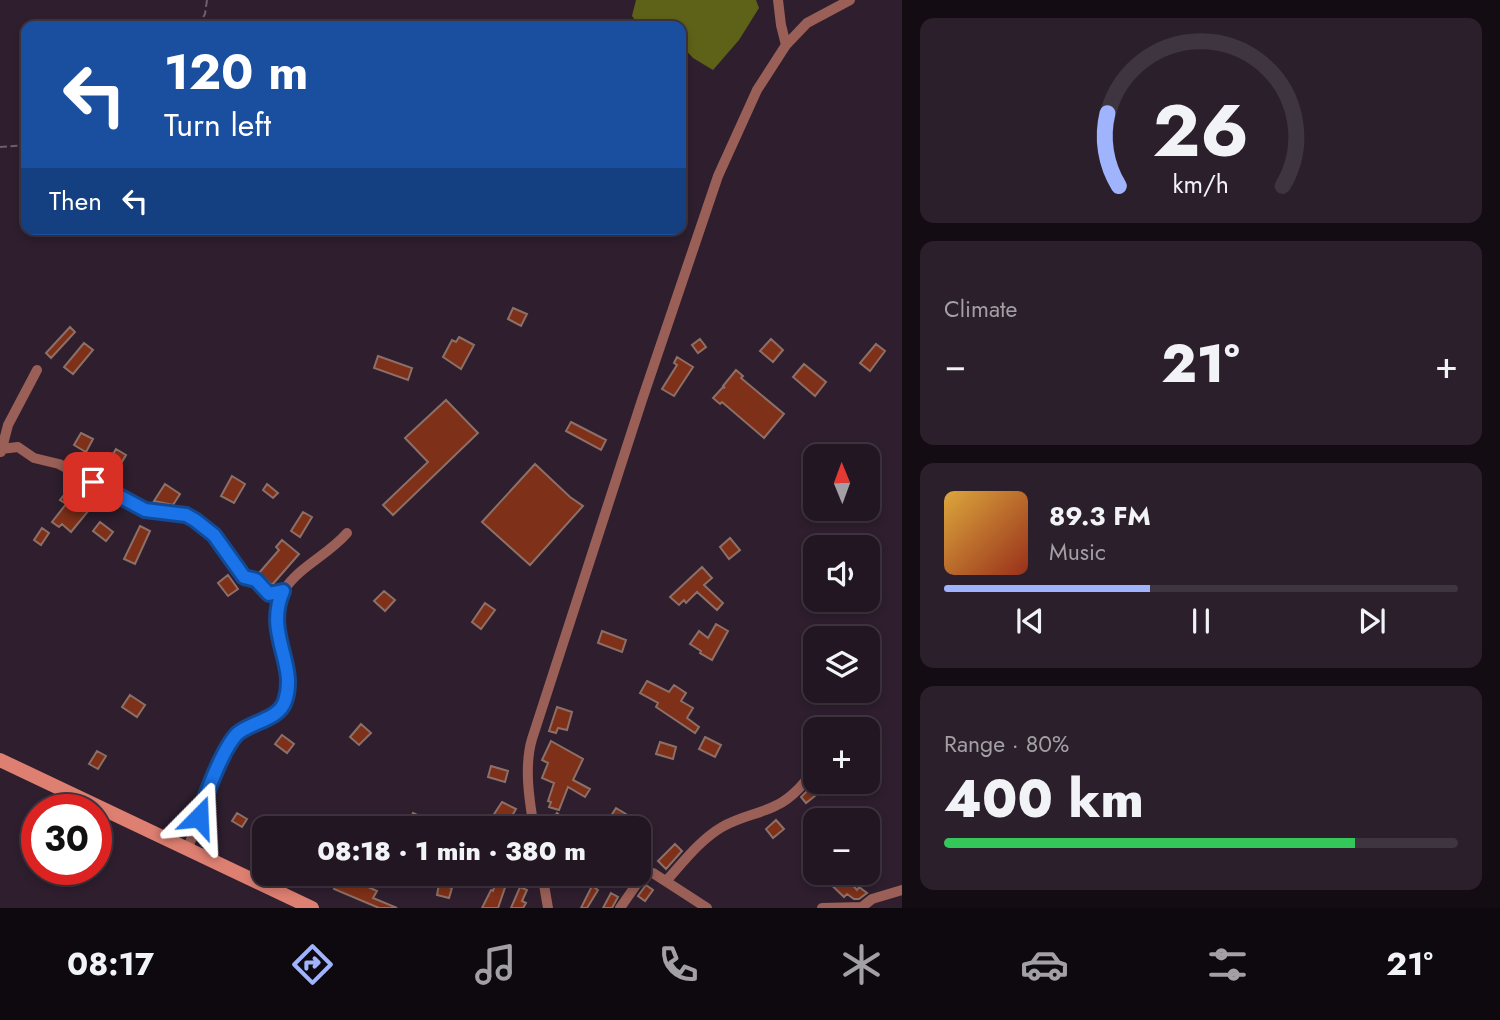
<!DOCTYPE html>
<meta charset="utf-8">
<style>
:root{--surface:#221622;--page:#2a1f2a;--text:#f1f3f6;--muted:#a29fa5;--line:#3f3540;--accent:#a0b3fd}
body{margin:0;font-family:Jost,sans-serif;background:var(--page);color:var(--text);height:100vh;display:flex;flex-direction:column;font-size:26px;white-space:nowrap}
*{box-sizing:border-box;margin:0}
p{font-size:23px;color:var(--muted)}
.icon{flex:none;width:38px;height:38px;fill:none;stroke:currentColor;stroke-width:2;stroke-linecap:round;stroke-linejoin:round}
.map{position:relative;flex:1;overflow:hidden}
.panel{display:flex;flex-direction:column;gap:18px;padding:18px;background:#130c13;width:598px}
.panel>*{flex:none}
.guide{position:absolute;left:21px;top:21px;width:665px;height:214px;border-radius:14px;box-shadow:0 4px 10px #0003,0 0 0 2px var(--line);background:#1a4fa0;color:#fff;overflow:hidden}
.needle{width:46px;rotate:359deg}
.tools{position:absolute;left:803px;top:444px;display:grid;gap:14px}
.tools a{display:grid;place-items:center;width:77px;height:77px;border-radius:14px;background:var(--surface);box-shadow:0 4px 10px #0003,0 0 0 2px var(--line);font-size:35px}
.speed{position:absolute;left:21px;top:794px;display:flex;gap:14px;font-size:35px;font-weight:700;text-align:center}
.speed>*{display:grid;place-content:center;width:91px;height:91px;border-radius:50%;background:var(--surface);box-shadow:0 4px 10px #0003,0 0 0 2px var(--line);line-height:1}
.speed .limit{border:10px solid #d22;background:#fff;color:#111}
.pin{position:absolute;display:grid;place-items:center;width:60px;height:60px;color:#fff;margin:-30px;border-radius:14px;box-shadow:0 4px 10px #0006}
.me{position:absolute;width:77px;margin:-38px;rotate:21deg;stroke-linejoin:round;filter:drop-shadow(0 0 5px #0008)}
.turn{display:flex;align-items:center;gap:24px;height:147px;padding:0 28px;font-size:32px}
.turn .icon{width:91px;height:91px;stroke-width:2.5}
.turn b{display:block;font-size:49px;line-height:60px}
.then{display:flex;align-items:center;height:66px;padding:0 28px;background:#0003;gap:14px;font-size:26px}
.big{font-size:52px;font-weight:800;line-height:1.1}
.panel .widget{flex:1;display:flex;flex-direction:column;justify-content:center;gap:10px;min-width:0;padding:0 24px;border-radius:14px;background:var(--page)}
.panel .dial{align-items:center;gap:0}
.dial svg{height:182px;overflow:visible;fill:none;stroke:var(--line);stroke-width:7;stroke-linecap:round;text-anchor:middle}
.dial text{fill:var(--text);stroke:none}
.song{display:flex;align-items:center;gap:21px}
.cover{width:84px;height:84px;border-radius:10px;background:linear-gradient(135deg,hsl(40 70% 55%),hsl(10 70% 35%))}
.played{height:7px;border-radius:4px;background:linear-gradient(90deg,var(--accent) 40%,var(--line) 40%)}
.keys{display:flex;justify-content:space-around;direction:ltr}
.heat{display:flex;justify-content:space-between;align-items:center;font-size:38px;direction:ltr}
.charge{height:10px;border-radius:5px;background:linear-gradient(90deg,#34c759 80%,var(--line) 0)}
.trip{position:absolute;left:252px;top:816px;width:399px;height:70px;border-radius:14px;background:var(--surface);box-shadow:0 4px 10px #0003,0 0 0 2px var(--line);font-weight:800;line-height:70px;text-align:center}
.tabs{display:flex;height:112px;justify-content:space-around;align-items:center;background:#0e090e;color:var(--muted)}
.tabs .icon{width:49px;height:49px}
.tabs .selected{color:var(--accent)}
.tabs b{font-size:32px;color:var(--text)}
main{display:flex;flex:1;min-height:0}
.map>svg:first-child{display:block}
</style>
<main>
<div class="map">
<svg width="902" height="908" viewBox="0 0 902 908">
<rect width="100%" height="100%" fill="#2e1e2e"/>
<path fill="#5e6118" d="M636,0H756L759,8L739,40L713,70L693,58L681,45V26H639L632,16Z"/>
<path fill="#7f3018" stroke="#8c7068" stroke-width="2" d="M513,308L527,314L521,326L508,319Z
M70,327L75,332L51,358L46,353Z
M459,337L474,345L461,369L443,357L452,340L456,342Z
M700,339L706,347L698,353L692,345Z
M771,339L783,350L773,362L760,351Z
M84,343L93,350L73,374L64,367Z
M876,344L885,351L870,371L860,363Z
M378,356L412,368L408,380L374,368Z
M677,357L693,367L674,396L662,389L677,365L674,363Z
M804,364L826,382L815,396L793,377Z
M736,370L743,376L741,378L784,414L764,438L722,402L720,404L713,398L723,387L725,388L723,386Z
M446,400L478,433L393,515L383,505L428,462L405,438Z
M571,422L606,440L601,450L566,431Z
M81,433L93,439L86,452L74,445Z
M116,449L126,455L110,482L100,477Z
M535,464L570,497L583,506L530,565L482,522Z
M232,476L245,484L234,503L221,496Z
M165,484L180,494L173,505L154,501Z
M267,484L278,493L273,498L263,490Z
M68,490L89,510L71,532L62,524L59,527L52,522L66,504L60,500Z
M303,512L312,517L300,537L291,531Z
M100,522L113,532L106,541L93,531Z
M140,526L150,531L135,564L124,559Z
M42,528L49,533L41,545L34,540Z
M730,538L740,550L729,559L720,547Z
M282,540L299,554L272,585L259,573L279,550L276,547Z
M702,567L712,578L704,585L723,603L717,610L697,592L686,603L684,600L679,605L670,597Z
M228,575L238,589L228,596L218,583Z
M384,591L395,600L385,611L374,601Z
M485,603L495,610L481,629L472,622Z
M716,624L728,631L712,660L700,653L701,651L690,644L699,631L708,638Z
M602,631L626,640L622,652L598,643Z
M647,681L669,692L674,685L686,693L681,701L693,708L687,718L699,727L695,733L656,707L658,703L640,693Z
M130,695L145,705L137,717L122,707Z
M557,707L572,712L567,730L558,728L556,733L549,731Z
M361,724L371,733L359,745L350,737Z
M282,735L294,744L287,753L275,744Z
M868,736L881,743L873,757L868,754Z
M705,737L721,745L715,757L699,749Z
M551,741L583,759L573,780L590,789L585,797L568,787L559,810L549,807L551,802L548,801L554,783L542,778L548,763L542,760Z
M660,742L676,747L673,759L656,754Z
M97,751L106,756L98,769L89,764Z
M491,766L508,771L505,782L488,777Z
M810,788L816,795L806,803L801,797Z
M502,802L516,809L509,821L524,828H485Z
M616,808L626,814L618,828H603Z
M237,813L247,819L242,827L232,821Z
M413,813L434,823L439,816L456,828H406Z
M557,813L568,822L564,828H546Z
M776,820L784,829L773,838L766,829Z
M675,844L682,851L666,869L658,861Z
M341,873L358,875L355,881L377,891L373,898L397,908H379L334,889Z
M499,873L509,876L498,908H482L491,890L493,891Z
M819,873H842L857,890L859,887L867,893L859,899H854L847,894L844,897Z
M439,884L452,888L449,898L437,895Z
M646,885L653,890L645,901L638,896Z
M592,886L598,890L587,908H581Z
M520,887L527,890L522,901L526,903L523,908H511Z
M611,893L618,897L612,908H603Z"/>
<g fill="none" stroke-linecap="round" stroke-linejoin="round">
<path stroke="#6d5f6d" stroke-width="2" stroke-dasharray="7 3.5" stroke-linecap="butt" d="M198,26L205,14L207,0
M0,147L26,145"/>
<path stroke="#9a5f56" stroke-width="10" d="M778,0L781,25L786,45
M1,449L18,447L34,458L59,464L145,510L186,515L195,520L214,535L244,577L256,580L269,594L283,591
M1,452L8,425L37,370
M833,730L835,725
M534,828C529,799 524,766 532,739L642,400L718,176L757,90L786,45L807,23L850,0
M188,848C195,831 198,814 205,797C210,786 216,775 221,763C225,754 229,743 236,735C248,722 275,721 284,704C301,673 260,626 284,590C300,566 328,555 347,533
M639,858L643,866V875
M542,873L548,908
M667,880C684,861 700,840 722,827C741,816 760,814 777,805C792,798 807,781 816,767
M620,908L643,875L653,873L707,908
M822,908L862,907L872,899L902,890"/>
<path stroke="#dd7f71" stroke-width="14" d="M0,760L312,908"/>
</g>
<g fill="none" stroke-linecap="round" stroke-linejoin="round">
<g stroke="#114b97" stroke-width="18">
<path id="route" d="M93,482L145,510L186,515L195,520L214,535L244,577L256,580L269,594L283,591C264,634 298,664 285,701C279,720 250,722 237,734C223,748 205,796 199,817"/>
</g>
<use href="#route" stroke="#1a73e8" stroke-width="12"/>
</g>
</svg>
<div class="tools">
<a><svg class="needle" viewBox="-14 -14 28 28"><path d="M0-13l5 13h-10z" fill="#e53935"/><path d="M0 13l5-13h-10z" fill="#a29fa5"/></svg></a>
<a><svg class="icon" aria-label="sound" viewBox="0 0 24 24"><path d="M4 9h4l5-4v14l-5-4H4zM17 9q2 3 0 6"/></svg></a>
<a><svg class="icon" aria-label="layers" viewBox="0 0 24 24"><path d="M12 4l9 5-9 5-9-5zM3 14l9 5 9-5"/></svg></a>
<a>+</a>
<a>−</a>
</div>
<div class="speed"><div class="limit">30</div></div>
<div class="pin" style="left:93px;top:482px;background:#d93025"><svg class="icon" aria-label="arrive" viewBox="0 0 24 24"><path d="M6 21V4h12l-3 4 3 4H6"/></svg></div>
<svg class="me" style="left:199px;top:817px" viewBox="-20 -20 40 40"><path d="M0-17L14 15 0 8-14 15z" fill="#1a73e8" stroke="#fff" stroke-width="4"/></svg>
<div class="trip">08:18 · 1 min · 380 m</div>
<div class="guide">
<div class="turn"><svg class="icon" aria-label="left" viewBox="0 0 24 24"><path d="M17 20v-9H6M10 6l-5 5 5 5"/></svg><div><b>120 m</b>Turn left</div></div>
<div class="then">Then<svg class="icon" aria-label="left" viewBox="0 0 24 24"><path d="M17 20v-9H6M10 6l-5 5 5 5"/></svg></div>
</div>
</div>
<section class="panel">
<div class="widget dial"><svg viewBox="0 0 100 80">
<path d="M14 69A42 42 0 1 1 86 69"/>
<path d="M14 69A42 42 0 0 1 9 37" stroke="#a0b3fd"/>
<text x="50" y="56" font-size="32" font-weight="700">26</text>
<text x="50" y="72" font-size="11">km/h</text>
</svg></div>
<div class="widget"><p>Climate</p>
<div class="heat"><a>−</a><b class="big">21°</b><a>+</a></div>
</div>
<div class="widget">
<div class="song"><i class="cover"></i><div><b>89.3 FM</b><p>Music</p></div></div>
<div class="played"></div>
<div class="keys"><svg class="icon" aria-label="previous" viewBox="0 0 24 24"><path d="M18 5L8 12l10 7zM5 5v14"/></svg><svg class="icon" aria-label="pause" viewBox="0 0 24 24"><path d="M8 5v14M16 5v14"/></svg><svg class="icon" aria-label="next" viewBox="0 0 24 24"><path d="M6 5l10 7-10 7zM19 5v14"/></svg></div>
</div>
<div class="widget"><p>Range · 80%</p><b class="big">400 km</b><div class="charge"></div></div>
</section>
</main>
<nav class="tabs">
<b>08:17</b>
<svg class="icon selected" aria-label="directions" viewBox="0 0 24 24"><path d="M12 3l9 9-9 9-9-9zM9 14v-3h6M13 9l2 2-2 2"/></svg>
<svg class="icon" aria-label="music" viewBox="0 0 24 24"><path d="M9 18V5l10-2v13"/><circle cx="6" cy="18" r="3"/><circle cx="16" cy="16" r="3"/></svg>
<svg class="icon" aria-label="phone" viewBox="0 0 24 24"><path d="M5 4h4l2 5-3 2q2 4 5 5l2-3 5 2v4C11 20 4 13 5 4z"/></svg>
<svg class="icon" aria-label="climate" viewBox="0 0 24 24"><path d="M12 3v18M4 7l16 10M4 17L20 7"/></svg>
<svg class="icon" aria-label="car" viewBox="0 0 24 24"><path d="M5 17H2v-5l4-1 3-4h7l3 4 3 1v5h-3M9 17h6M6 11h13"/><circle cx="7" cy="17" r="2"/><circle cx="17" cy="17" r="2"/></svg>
<svg class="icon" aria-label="filters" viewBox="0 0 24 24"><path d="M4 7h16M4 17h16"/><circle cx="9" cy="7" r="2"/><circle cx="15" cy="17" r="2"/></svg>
<b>21°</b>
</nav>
